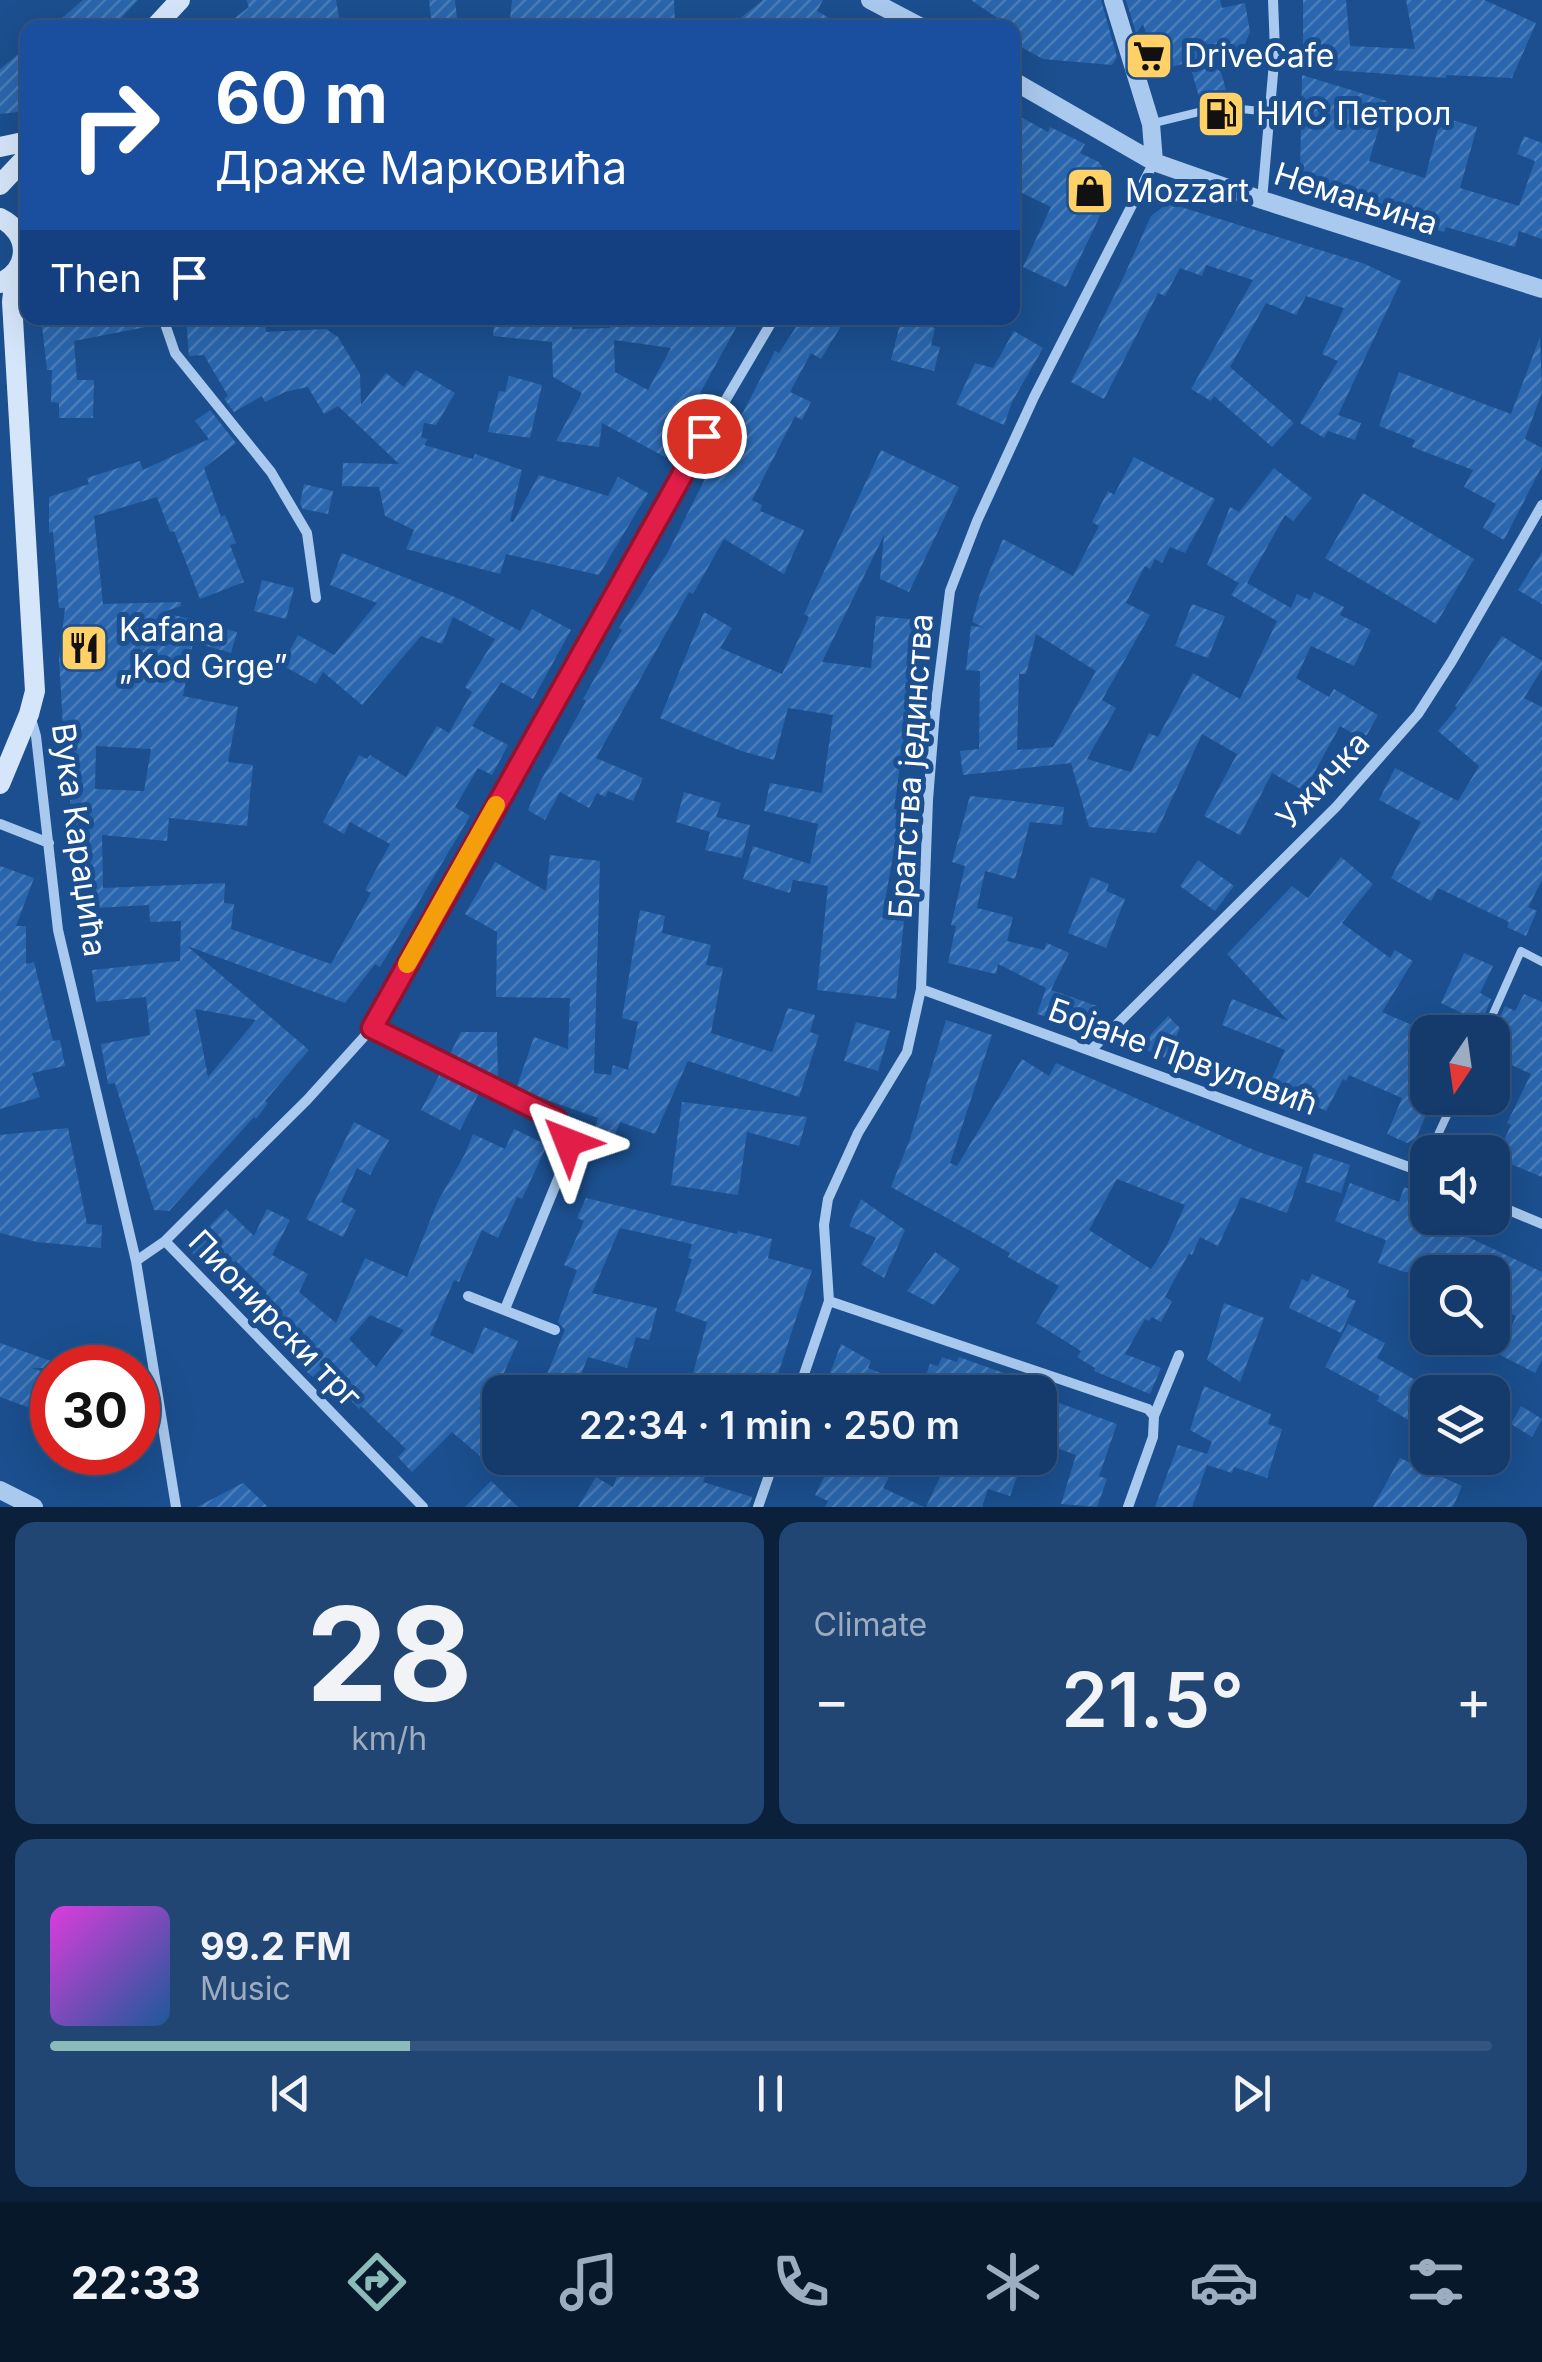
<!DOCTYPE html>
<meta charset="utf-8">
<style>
:root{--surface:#143b6b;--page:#214673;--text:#f1f3f6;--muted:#9dadc1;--line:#33557e;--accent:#8bbbb9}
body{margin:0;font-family:Inter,sans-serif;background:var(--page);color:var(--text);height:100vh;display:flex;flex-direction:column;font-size:38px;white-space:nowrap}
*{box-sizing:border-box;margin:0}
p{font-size:32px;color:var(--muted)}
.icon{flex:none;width:55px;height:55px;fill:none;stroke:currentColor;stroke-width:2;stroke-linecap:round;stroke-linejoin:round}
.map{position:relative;height:1507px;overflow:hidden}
.details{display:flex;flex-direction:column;gap:15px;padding:15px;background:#0b203b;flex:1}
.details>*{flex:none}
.banner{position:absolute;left:20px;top:20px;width:1000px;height:305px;border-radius:20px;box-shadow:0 10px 40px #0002,0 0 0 2px var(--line);background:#1a4fa0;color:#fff;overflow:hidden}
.needle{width:65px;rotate:193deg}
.controls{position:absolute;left:1410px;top:1015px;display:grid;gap:20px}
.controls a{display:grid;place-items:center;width:100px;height:100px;border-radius:20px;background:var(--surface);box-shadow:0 10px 40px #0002,0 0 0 2px var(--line);font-size:50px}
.speed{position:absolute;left:30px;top:1345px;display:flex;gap:20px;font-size:50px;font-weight:700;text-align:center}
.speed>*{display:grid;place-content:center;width:130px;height:130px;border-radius:50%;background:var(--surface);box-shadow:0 10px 40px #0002,0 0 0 2px var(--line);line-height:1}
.speed .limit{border:15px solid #d22;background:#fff;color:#111}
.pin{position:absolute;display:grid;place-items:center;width:85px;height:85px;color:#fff;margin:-42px;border:5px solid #fff;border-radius:50%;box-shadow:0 2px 10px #0007}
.me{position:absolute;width:110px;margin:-55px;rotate:315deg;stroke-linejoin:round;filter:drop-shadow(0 0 8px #0008)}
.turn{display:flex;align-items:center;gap:35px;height:210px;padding:0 30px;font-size:45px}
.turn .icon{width:130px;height:130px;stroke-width:2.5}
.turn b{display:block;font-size:70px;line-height:85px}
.then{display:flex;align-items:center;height:95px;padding:0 30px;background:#0003;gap:20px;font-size:38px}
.big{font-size:75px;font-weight:600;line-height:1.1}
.details .tile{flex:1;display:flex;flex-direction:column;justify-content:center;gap:15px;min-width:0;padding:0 35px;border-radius:20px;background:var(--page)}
.details .dial{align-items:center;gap:0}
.dial b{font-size:130px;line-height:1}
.song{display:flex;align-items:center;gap:30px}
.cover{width:120px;height:120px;border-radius:15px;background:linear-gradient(135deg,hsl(300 70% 55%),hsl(210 70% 35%))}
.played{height:10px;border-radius:5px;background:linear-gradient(90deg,var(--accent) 25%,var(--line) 25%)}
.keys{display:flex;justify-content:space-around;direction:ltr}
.heat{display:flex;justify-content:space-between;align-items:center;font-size:55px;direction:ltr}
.details .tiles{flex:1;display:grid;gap:15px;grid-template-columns:1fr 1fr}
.tile:last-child{grid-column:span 2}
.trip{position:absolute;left:482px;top:1375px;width:575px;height:100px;border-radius:20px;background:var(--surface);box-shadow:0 10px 40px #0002,0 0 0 2px var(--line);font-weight:600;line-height:100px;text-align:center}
.dock{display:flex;height:160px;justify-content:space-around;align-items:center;background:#08182b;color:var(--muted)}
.dock .icon{width:70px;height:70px}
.dock .on{color:var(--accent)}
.dock b{font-size:45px;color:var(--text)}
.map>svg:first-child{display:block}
</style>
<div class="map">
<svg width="1542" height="1507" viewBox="0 0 1542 1507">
<defs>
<pattern id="building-hatch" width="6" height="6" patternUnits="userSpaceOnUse" patternTransform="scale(2.5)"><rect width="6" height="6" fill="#2a66ad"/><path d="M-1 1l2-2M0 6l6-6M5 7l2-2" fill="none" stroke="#4a7db9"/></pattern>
</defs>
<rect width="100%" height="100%" fill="#1b4f8f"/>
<path fill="url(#building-hatch)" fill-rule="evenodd" d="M83,0H138L112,28H50Z
M246,0H336L341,28H293L290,19L269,28H222L249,7Z
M429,0H455L458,28H432Z
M512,0H674L675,28H509Z
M763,0H823L817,11L846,28H728Z
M971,0H1101L1117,57L1112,65L1043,59L1012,42V28Z
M1126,0H1220L1222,8L1245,3L1250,32L1244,46L1216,54L1229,101L1224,110L1234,116L1236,124L1208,131L1205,118L1210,114V108L1201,104L1189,62L1158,71L1143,24L1136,33Z
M1303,0H1346L1350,46L1415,49L1406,0H1484L1536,23L1512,78L1446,75V78L1303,68Z
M28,46V111L0,114V69Z
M1302,75L1387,101L1369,161L1425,178L1441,117L1477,127L1460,188L1519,206L1535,161L1517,154L1524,136L1542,143V239L1519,231L1515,247L1446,227L1444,232L1390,216L1392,208L1305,189L1306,172L1300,173Z
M1012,112L1048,132L1050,127L1085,144L1080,153L1099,162L1110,180L1102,196L1108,199L1066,287L1023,267L1051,207L1012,188Z
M1168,203L1365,264L1401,281L1338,415L1361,423L1355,440L1328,431L1324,438L1300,423L1338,361L1322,354L1344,308L1306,296L1296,315L1266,303L1230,367L1294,423L1272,447L1214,396L1211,401L1191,389L1253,280L1206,265L1202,276L1180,268L1165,296L1158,293L1104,399L1071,382L1124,276L1151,216Z
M41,318H145L146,327L74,341L77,380H94L93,418H59V403L51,402L52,370H47Z
M186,318H265L266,332L326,329L338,337L360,374L361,405L386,373L404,387L416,370L455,393L436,425L424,423L421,437L428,439L424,445L473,459L475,454L522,470L510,521L513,522L539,475L608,496L618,477L648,493L599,575L506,554L500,574L406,549L414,530L385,516L379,487L342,486L343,463L399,464L338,406L324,414L308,387L285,392L265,402L262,396L234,412L224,399L228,396L204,355L189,356Z
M495,318H572V329L610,328L611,318H714L738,324L665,457L602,423L599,447L556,441L582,393L553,377L552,342L493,336ZM614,340L671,348L648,390L615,372Z
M802,318H828L841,326L821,359L811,353L790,392L811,402L802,420L795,416L752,500L762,505L760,511L804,530L784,574L724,539L693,594L689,592L596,758L643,778L633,801L608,791L605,797L597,793L589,808L560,792L545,820L528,810L540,782L586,701L583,699L622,630L619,628L668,552L736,418L739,420L775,351L779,353Z
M901,320L935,328L931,345L940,347L934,371L891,360Z
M1014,331L1043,348L1012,402L1004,425L956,404L975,363L993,368Z
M1540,337L1542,392L1525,439L1542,448V466L1504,540L1483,528L1496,504L1464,487L1473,470L1412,447L1415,440L1379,426L1399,372L1511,414Z
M509,376L542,385L530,438L488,432L499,391L505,392Z
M210,410L236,443L204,468L221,517L225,515L236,543L230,545L244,582L200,599L174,531L170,532L157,497L94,516L103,604L181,602V606L163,612L237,632L231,653L193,642L183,696L238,707L228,762L253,765L247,826L169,818L167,841L102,835L103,888L225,883L224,903L234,904L231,929L331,964L371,893L365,890L390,844L350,822L344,834L323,822L359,755L367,759L370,755L406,777L437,726L449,733L472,692L465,687L495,639L453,617L442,644L421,636L362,705L323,672L316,684L282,665L298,635L334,655L377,603L330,585L342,553L460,599L520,631L532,609L571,630L533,699L501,682L472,726L508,745L492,775L478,768L455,807L470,816L380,967L375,964L345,1003L187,946L309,1050L265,1101L268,1103L256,1119L254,1117L169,1211L154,1210L115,1083L108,1084L101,1044L150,1035L146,997L96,1002L92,970L180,961L181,921L150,922L149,905L77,909L74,869H70V754H67V745L64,744L59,658L65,608H59L53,531L49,533V497L89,484L87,478L140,461L143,470L209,439L195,421ZM96,746L151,749L144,791L95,789ZM195,1009L256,1020L208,1077Z
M881,450L959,487L909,592L880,579L884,535L822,662L871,668L876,616L920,620L894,809L901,810L882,918L904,920L896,999L817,990L828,886L793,880L790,893L743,879L753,846L810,864L818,824L764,811L770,783L822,793L833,715L788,708L774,760L741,751L660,718L704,612L732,628L720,648L782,674L809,617L804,614Z
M1134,457L1215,499L1185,553L1170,547L1162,563L1155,559L1150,569L1145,566L1126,603L1150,615L1102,700L1116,708L1087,759L1131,772L1149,733L1158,737L1193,673L1240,699L1277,621L1231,595L1239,583L1207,565L1230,507L1239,512L1274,468L1312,498L1293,521L1285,515L1247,583L1291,608L1297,594L1310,600L1314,592L1344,607L1340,615L1371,630L1354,666L1311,646L1296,678L1329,697L1334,689L1378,715L1364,740L1340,726L1304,791L1272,773L1240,835L1204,816L1237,754L1202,734L1156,833L1089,827L1071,763L963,775L960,751L979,749L980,671L966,670L971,626L983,627L972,622L980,594L1003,539L1073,576L1099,526L1092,522L1108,491L1114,495ZM1036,634L1096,671L1053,747L1017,750L1019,674H1026Z
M304,484L333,491L328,514L303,509L300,504Z
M1363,493L1474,559L1436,624L1325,558Z
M1542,552V604L1518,590Z
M262,580L294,588L286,619L254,611Z
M1192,604L1225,616L1208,658L1175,646Z
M1502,636L1542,661V669L1524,698L1542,707V880L1528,907L1537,911L1526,936L1507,927L1509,922L1438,888L1431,901L1391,878L1421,822L1379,800L1395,768L1458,801L1479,766L1438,731L1457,708L1455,706Z
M684,792L721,803L716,817L750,825L742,858L705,850L710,832L676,822Z
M970,796L1064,807L1062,825L1030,822L1015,879L985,871L977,908L1013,917L1007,941L1044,950L1047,943L1069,953L1051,990L1097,1006L1088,1031L1037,1014L1046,988L998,964L996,974L948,963L956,926L951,925L965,866L952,862Z
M550,855L600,861L594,1073L611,1075L613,1065L628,1070L638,1022L622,1018L640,910L665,916L662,933L711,945L706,965L723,968L711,1033L772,1052L788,1008L815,1015L810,1032L819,1035L799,1097L688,1061L655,1134L620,1122L613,1140L593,1133L598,1118L516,1089L534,1037L568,1049L570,998L496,997L497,932L465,914L495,862L546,891Z
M1341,857L1373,884L1342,923L1390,958L1395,950L1413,961L1382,1012L1421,1029L1417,1037L1428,1041V1099L1432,1101L1416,1138L1407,1143L1387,1134L1402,1098L1349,1075L1346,1081L1343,1079L1326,1111L1269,1084L1285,1050L1222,1025L1232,999L1288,1021L1227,954L1292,886L1308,898Z
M1198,860L1234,886L1215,911L1180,886Z
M0,866L34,878L16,926H26V964L34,962L53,1041L60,1040L65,1066L32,1073L40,1097L0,1109Z
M1091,877L1109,884L1106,891L1125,899L1106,948L1068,933Z
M1464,953L1493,966L1480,993L1491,999L1483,1019L1471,1013L1470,1017L1441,1003Z
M1524,994L1542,1002V1177L1501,1160L1505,1151L1500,1149L1511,1125L1507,1123L1531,1074L1499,1059L1503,1049L1497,1046L1505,1029L1496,1025L1505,1006L1515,1011Z
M1168,1016L1180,1028L1174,1042L1220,1062L1213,1078L1139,1047Z
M946,1020L992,1035L950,1163L957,1166L1022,1059L1049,1076L1056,1063L1256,1151L1303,1167L1287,1213L1241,1197L1218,1246L1200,1237L1192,1255L1189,1253L1165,1297L1172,1301L1161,1322L1152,1317L1149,1321L1145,1319L1125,1354L1161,1368L1150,1394L1094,1371L1095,1368L1077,1357L1081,1351L1036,1323L1059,1286L1008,1257L1010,1253L891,1187L910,1139ZM1117,1179L1185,1205L1167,1245L1151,1269L1089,1230Z
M856,1022L890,1031L878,1071L844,1061Z
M461,1032H497L498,1080L449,1056Z
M441,1072L480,1091L460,1130L421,1110Z
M682,1102L807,1117L799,1146L747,1132L738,1195L671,1185Z
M354,1122L389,1140L370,1175L357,1168L341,1202L356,1210L343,1237L306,1219Z
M68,1128L87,1224L102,1225L101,1248L37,1242L0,1233V1135Z
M514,1129L547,1145L522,1199L517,1197L498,1238L482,1230L459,1282L454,1280L430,1335L473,1354L484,1327L518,1341L503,1375L545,1392H500V1407L482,1401L479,1409L500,1421V1473L452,1432L412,1472L398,1457L406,1449L361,1406L359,1409L322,1370L314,1378L298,1364L308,1352L260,1306L267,1292L236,1261L219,1279L188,1249L226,1209L254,1236L267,1209L290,1220L272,1255L308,1274L299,1292L336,1323L365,1258L407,1277L438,1201L465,1154L473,1134L505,1149ZM370,1315L404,1330L376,1367L349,1339Z
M1314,1153L1350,1165L1341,1193L1305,1182Z
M1350,1183L1399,1202L1404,1187L1428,1196V1218L1542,1272V1360L1535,1373L1500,1355L1516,1316L1492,1305V1296L1503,1272H1405L1378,1263L1386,1240L1335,1221Z
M586,1198L737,1234L738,1231L772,1239L768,1258L812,1270L772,1392H688L707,1322L675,1311L692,1259L688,1258L692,1244L620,1228L592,1293L657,1308L649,1340L636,1337L627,1368L588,1357L574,1391L545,1379L565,1330L558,1322L577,1270L564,1265L584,1221L577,1218Z
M861,1199L905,1230L884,1278L861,1264L876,1238L849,1226Z
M935,1252L960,1269L934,1305L907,1291Z
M1312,1274L1349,1290L1346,1297L1356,1301L1341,1333L1289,1308L1302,1279L1308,1282Z
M1224,1303L1264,1318L1240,1382L1207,1360Z
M1348,1324L1385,1343L1377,1358L1429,1388L1410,1421L1377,1401L1380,1396L1325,1367Z
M0,1343L62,1365L61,1368H32L52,1375V1416L0,1397Z
M841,1344L871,1361L868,1368L921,1390L930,1364L938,1366L942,1357L957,1362L959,1357L1012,1376L1007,1392H823Z
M1204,1386L1271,1414L1268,1424L1282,1429L1267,1478L1234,1467L1232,1473L1207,1465L1192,1507H1155L1178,1445L1207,1454L1212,1442L1190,1430Z
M1040,1396L1117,1424L1099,1476L1107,1479L1097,1507L1061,1504L1076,1455L1040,1442Z
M1521,1406L1542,1419L1532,1437L1511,1424Z
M624,1458H712L703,1482L752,1497L749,1507H578L596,1477L613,1487Z
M834,1458H899L883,1488L924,1507H825L828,1501L815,1495Z
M913,1458H1006L1022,1463L1010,1496L988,1489L982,1507H926L942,1473Z
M1400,1458L1462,1486L1453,1507H1373Z
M491,1481L518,1507H465Z
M243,1483L268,1507H197Z"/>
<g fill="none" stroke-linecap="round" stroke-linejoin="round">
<path stroke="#a9c9ee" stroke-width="8" d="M1231,108L1271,112
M1154,123L1203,111
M1485,1032L1521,951L1542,962
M1430,1152L1455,1098"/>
<path stroke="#a9c9ee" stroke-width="10" d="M1262,200L1275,51L1273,0
M12,302L28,299
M163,318L175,353L271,472L307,533L316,598
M30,715L36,736L58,930L136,1261L176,1507
M0,824L49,843
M921,989L1428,1174
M372,1028L547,1114C564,1124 571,1138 567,1157L505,1309
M1091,1050L1336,807L1418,714L1452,661L1542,505
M1492,1203L1542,1224
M165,1241L423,1507
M136,1261L165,1241L222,1184L307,1100L372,1028L652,525L774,318
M468,1296L555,1330
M829,1301L1148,1409L1154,1416
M798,1392L829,1301L824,1225L828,1199L858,1133L907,1052L921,989L928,800L935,711L950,591L977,521L1034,397L1154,162
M758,1507L775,1458
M1128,1507L1153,1437L1154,1416L1179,1355"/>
<path stroke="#a9c9ee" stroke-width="18" d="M870,0L923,28
M1113,0L1151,124L1154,162
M1012,80L1154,162L1262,200L1542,289
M0,1490L34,1507"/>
<path stroke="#d6e6fa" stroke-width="20" d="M154,28L180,0
M0,147L28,141
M0,185L28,155
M0,218C30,233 31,268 0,283
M0,784L29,714L35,691L12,302L15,274"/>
</g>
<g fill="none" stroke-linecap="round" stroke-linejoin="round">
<g stroke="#92132f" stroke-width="25">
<path id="route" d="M568,1142L556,1119L372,1028L704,436"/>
</g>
<use href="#route" stroke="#e11d48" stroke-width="18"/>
<path stroke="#f59e0b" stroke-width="18" d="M407,964L496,805"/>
</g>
<defs>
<g id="supermarket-square" transform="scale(2.5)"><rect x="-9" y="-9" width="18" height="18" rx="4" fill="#ffd166" stroke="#1b4f8f"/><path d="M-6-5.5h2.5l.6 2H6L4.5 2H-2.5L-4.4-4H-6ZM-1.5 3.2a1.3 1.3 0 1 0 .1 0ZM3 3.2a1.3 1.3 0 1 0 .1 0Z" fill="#111"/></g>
<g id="fuel-square" transform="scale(2.5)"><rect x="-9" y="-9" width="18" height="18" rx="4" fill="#ffd166" stroke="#1b4f8f"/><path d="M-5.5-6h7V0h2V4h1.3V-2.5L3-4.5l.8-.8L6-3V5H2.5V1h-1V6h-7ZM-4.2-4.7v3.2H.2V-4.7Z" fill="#111"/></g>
<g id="shop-square" transform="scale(2.5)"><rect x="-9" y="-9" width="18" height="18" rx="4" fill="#ffd166" stroke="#1b4f8f"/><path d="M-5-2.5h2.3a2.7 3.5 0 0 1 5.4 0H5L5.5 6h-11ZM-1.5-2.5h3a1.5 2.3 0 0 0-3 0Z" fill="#111"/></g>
<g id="restaurant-square" transform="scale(2.5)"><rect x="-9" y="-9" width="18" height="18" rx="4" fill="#ffd166" stroke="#1b4f8f"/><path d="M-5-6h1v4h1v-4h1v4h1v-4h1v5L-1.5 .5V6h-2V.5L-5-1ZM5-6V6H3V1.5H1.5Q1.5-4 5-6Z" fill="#111"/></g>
</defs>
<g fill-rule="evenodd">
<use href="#supermarket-square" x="1149" y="56"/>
<use href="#fuel-square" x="1221" y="114"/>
<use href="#shop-square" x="1090" y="191"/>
<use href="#restaurant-square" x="84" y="648"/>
</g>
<g text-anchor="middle" stroke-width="10" stroke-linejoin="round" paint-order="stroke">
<g font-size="32" fill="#fff" stroke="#1b4f8f" text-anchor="start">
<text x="1184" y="67">DriveCafe</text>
<text x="1256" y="125">НИС Петрол</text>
<text x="1125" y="202">Mozzart</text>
<text x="119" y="641">Kafana<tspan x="119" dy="37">„Kod Grge”</tspan></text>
</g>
<g font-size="32" fill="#fff" stroke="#1b4f8f">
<text transform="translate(1356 199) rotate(18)" y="11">Немањина</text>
<text transform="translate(911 766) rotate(-86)" y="11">Братства јединства</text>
<text transform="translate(1323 780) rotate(-47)" y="11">Ужичка</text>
<text transform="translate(79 840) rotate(82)" y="11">Вука Караџића</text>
<text transform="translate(1183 1057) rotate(20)" y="11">Бојане Првуловић</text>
<text transform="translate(275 1319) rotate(46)" y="11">Пионирски трг</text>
</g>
</g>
</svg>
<div class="controls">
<a><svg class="needle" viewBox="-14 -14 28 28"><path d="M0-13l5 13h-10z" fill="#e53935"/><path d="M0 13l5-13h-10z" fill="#9dadc1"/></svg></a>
<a><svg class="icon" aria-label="sound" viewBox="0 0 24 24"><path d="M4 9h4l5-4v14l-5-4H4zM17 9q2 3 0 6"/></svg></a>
<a><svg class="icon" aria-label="search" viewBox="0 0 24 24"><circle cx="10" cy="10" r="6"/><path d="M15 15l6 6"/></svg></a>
<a><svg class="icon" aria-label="layers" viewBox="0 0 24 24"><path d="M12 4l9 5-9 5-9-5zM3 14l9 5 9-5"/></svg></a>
</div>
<div class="speed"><div class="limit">30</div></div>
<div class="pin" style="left:704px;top:436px;background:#d93025"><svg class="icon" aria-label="arrive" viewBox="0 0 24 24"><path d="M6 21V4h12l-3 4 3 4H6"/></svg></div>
<svg class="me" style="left:568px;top:1142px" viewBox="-20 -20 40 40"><path d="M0-17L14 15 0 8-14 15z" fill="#e11d48" stroke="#fff" stroke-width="4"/></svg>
<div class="trip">22:34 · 1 min · 250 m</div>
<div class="banner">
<div class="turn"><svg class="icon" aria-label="right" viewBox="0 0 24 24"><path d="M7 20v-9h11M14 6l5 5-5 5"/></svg><div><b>60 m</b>Драже Марковића</div></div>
<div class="then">Then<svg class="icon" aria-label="arrive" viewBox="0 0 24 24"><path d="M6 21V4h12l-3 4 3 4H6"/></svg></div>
</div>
</div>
<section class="details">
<div class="tiles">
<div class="tile dial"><b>28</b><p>km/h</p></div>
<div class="tile"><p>Climate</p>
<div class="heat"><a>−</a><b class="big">21.5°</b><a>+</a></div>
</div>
<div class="tile">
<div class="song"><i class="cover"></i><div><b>99.2 FM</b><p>Music</p></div></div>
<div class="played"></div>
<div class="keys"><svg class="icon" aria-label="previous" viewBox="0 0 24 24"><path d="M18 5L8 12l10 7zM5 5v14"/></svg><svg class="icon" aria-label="pause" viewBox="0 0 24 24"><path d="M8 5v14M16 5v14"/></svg><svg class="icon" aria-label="next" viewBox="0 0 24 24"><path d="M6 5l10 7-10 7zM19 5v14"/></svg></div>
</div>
</div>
</section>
<nav class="dock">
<b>22:33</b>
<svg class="icon on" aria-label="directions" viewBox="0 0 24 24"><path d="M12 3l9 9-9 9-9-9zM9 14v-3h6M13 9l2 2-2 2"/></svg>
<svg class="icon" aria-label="music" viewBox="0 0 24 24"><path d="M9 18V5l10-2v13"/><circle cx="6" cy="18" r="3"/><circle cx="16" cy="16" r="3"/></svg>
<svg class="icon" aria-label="phone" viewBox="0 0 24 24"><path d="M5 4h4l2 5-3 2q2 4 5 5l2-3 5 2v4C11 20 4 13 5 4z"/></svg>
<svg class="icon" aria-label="climate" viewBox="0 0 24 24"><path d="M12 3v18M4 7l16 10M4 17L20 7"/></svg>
<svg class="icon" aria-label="car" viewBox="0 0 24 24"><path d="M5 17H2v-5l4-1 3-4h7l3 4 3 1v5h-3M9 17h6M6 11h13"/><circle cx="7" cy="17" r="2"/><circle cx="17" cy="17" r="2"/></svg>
<svg class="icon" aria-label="filters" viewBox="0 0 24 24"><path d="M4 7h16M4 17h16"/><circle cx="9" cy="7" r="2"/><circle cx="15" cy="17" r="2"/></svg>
</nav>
